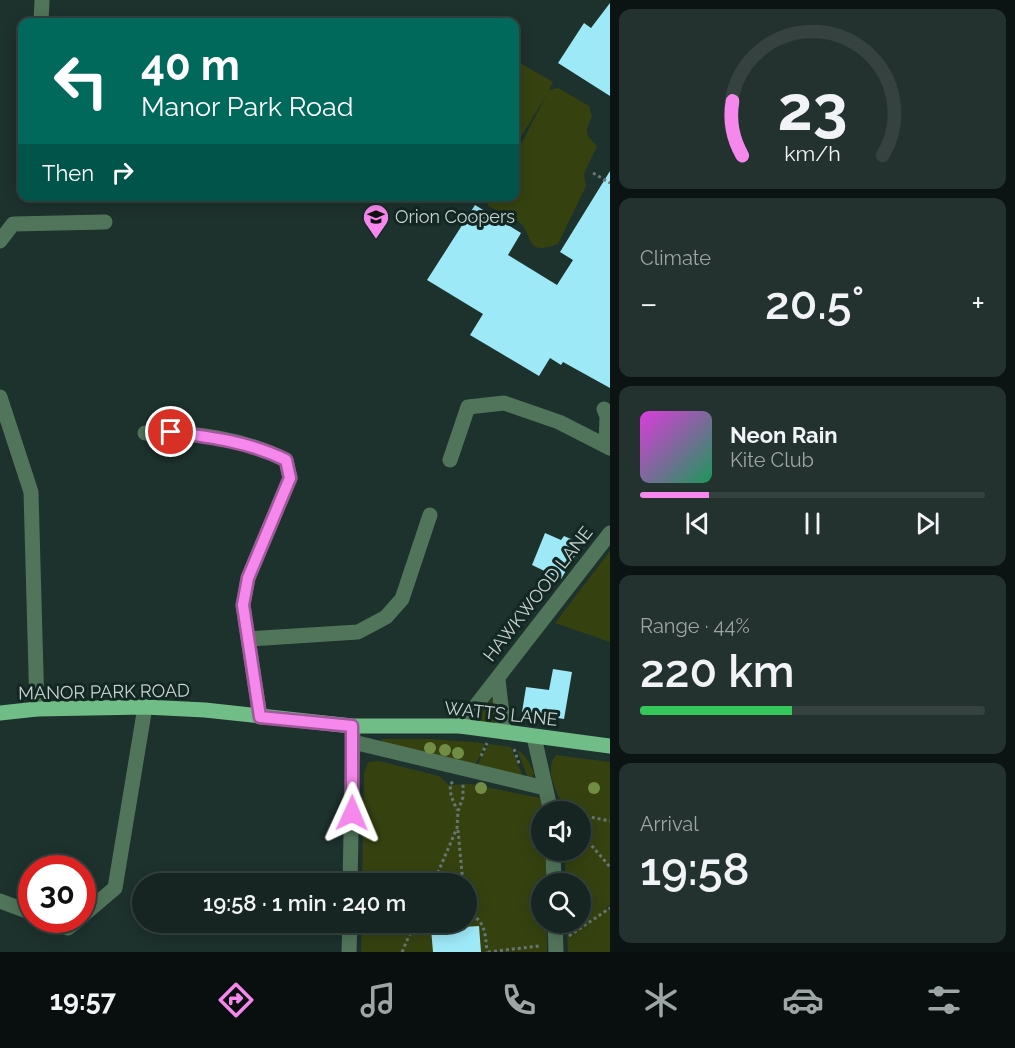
<!DOCTYPE html>
<meta charset="utf-8">
<style>
:root{--surface:#162522;--page:#23312f;--text:#f1f3f6;--muted:#9ea5a5;--line:#354240;--accent:#f688ed}
body{margin:0;font-family:Raleway,sans-serif;background:var(--page);color:var(--text);height:100vh;display:flex;flex-direction:column;font-size:22px;white-space:nowrap}
*{box-sizing:border-box;margin:0}
p{font-size:20px;color:var(--muted)}
.icon{flex:none;width:33px;height:33px;fill:none;stroke:currentColor;stroke-width:2;stroke-linecap:round;stroke-linejoin:round}
.map{position:relative;flex:1;overflow:hidden}
.side{display:flex;flex-direction:column;gap:9px;padding:9px;background:#0c1413;width:405px}
.side>*{flex:none}
.hud{position:absolute;left:18px;top:18px;width:501px;height:183px;border-radius:12px;box-shadow:0 3px 15px #0003,0 0 0 2px var(--line);background:#00695c;color:#fff;overflow:hidden}
.tools{position:absolute;left:531px;top:801px;display:grid;gap:12px}
.tools a{display:grid;place-items:center;width:60px;height:60px;border-radius:50%;background:var(--surface);box-shadow:0 3px 15px #0003,0 0 0 2px var(--line);font-size:30px}
.speed{position:absolute;left:18px;top:855px;display:flex;gap:12px;font-size:30px;font-weight:700;text-align:center}
.speed>*{display:grid;place-content:center;width:78px;height:78px;border-radius:50%;background:var(--surface);box-shadow:0 3px 15px #0003,0 0 0 2px var(--line);line-height:1}
.speed .limit{border:9px solid #d22;background:#fff;color:#111}
.pin{position:absolute;display:grid;place-items:center;width:51px;height:51px;color:#fff;margin:-26px;border:3px solid #fff;border-radius:50%;box-shadow:0 2px 6px #0007}
.me{position:absolute;width:66px;margin:-33px;rotate:1deg;stroke-linejoin:round;filter:drop-shadow(0 0 4px #0008)}
.turn{display:flex;align-items:center;gap:21px;height:126px;padding:0 24px;font-size:27px}
.turn .icon{width:78px;height:78px;stroke-width:2.5}
.turn b{display:block;font-size:42px;line-height:51px}
.then{display:flex;align-items:center;height:57px;padding:0 24px;background:#0003;gap:12px;font-size:22px}
.big{font-size:45px;font-weight:600;line-height:1.1}
.side .widget{flex:1;display:flex;flex-direction:column;justify-content:center;gap:9px;min-width:0;padding:0 21px;border-radius:12px;background:var(--page)}
.side .dial{align-items:center;gap:0}
.dial svg{height:156px;overflow:visible;fill:none;stroke:var(--line);stroke-width:7;stroke-linecap:round;text-anchor:middle}
.dial text{fill:var(--text);stroke:none}
.song{display:flex;align-items:center;gap:18px}
.cover{width:72px;height:72px;border-radius:9px;background:linear-gradient(135deg,hsl(300 70% 55%),hsl(150 70% 35%))}
.played{height:6px;border-radius:3px;background:linear-gradient(90deg,var(--accent) 20%,var(--line) 20%)}
.keys{display:flex;justify-content:space-around;direction:ltr}
.heat{display:flex;justify-content:space-between;align-items:center;font-size:33px;direction:ltr}
.charge{height:9px;border-radius:4px;background:linear-gradient(90deg,#34c759 44%,var(--line) 0)}
.trip{position:absolute;left:132px;top:873px;width:345px;height:60px;border-radius:30px;background:var(--surface);box-shadow:0 3px 15px #0003,0 0 0 2px var(--line);font-weight:600;line-height:60px;text-align:center}
.dock{display:flex;height:96px;justify-content:space-around;align-items:center;background:#090f0e;color:var(--muted)}
.dock .icon{width:42px;height:42px}
.dock .active{color:var(--accent)}
.dock b{font-size:27px;color:var(--text)}
main{display:flex;flex:1;min-height:0}
.map>svg:first-child{display:block}
</style>
<main>
<div class="map">
<svg width="610" height="952" viewBox="0 0 610 952">
<rect width="100%" height="100%" fill="#1d312d"/>
<path fill="#354210" d="M515,60L553,82L549,90L558,88L589,106L592,117C584,133 585,133 597,146L584,174L586,186L558,244C523,257 535,235 519,222C511,215 498,211 488,206L487,201L490,197L514,196L515,170L521,167V144L547,94L515,147Z
M610,551V642L555,623Z
M493,698L496,721L495,723L480,722L478,720L479,714Z
M382,739H432L483,743L485,746L474,767L380,742Z
M488,744L511,747L523,777L476,768Z
M517,750C526,754 531,765 534,774L532,778H528Z
M556,755L610,762V905L605,908H610V952H568L567,923L580,922V884L566,883L565,851L580,850V812L564,811C560,794 542,772 556,755Z
M379,761L439,776L449,785L471,784L540,798L544,811L542,812V850L546,851V883L542,884V922L547,923V952H361L362,923L466,922V884L362,883L364,774L368,762Z"/>
<path fill="#9ee9f8" d="M610,3V96L558,63L584,23L591,28Z
M610,171V388L563,362L561,365L550,358L539,376L470,335L483,314L427,280L475,205L521,233L508,255L557,285L573,260L560,252Z
M545,533L561,540L564,536L582,544L561,579L532,565Z
M553,669L572,672L564,719L522,712L526,687L549,690Z
M479,926L481,952H433L431,929Z"/>
<g fill="none" stroke-linecap="round" stroke-linejoin="round">
<path stroke="#667773" stroke-width="3" stroke-dasharray="3 3" stroke-linecap="butt" d="M593,173L610,183
M514,749L520,766
M481,756L487,743
M453,782L450,784L451,796L457,810
M580,815L610,821
M458,830L463,884
M580,832L610,867
M433,884L457,828L458,811L463,797V784
M466,912C486,920 485,933 487,952
M569,936L610,908
M402,952L415,922
M488,952L539,946"/>
<path stroke="#51755a" stroke-width="15" d="M41,22L42,0
M0,241L13,224L105,222
M0,397L31,492L37,709
M604,409L607,416L606,445
M145,433C192,431 244,439 286,460L290,478L248,578L243,605L260,717
M450,460L468,407L504,403L559,422L610,448
M248,639L358,632L386,617L402,599L430,515
M498,679L504,732
M460,726L610,533
M534,737L551,812
M353,742L545,788
M553,850L554,884
M350,884L353,732
M0,901L32,913
M82,916L115,888L145,707
M47,920L68,928L78,920
M555,922L556,952
M349,952L350,922"/>
<path stroke="#70bd87" stroke-width="15" d="M0,713L37,709L145,707L205,710L352,726H460L610,746"/>
</g>
<g fill="#718d45">
<circle cx="430" cy="748" r="6"/>
<circle cx="445" cy="750" r="6"/>
<circle cx="458" cy="753" r="6"/>
<circle cx="481" cy="788" r="6"/>
<circle cx="594" cy="788" r="6"/>
</g>
<g fill="none" stroke-linecap="round" stroke-linejoin="round">
<g stroke="#a0589a" stroke-width="15">
<path id="route" d="M171,432C210,437 250,442 286,460L290,478L248,578L243,605L260,717L352,726V813"/>
</g>
<use href="#route" stroke="#f688ed" stroke-width="10"/>
</g>
<defs>
<g id="school-pin" transform="scale(1.35)"><path d="M0 17L-7.5 6A9.5 9.5 0 1 1 7.5 6Z" fill="#f688ed" stroke="#132723"/><path d="M0-5L7-2L0 1L-7-2ZM-4 1L0 2.5L4 1V4Q0 6-4 4Z" fill="#111"/></g>
</defs>
<g fill-rule="evenodd">
<use href="#school-pin" x="376" y="217"/>
</g>
<g text-anchor="middle" stroke-width="6" stroke-linejoin="round" paint-order="stroke">
<g font-size="18" fill="#c8d4d2" stroke="#132723" text-anchor="start">
<text x="395" y="223">Orion Coopers</text>
</g>
<g font-size="18" fill="#c8d4d2" stroke="#132723">
<text transform="translate(538 594) rotate(-52)" y="6">HAWKWOOD LANE</text>
<text transform="translate(104 692) rotate(-1)" y="6">MANOR PARK ROAD</text>
<text transform="translate(501 714) rotate(6)" y="6">WATTS LANE</text>
</g>
</g>
</svg>
<div class="tools">
<a><svg class="icon" aria-label="sound" viewBox="0 0 24 24"><path d="M4 9h4l5-4v14l-5-4H4zM17 9q2 3 0 6"/></svg></a>
<a><svg class="icon" aria-label="search" viewBox="0 0 24 24"><circle cx="10" cy="10" r="6"/><path d="M15 15l6 6"/></svg></a>
</div>
<div class="speed"><div class="limit">30</div></div>
<div class="pin" style="left:171px;top:432px;background:#d93025"><svg class="icon" aria-label="arrive" viewBox="0 0 24 24"><path d="M6 21V4h12l-3 4 3 4H6"/></svg></div>
<svg class="me" style="left:352px;top:813px" viewBox="-20 -20 40 40"><path d="M0-17L14 15 0 8-14 15z" fill="#f688ed" stroke="#fff" stroke-width="4"/></svg>
<div class="trip">19:58 · 1 min · 240 m</div>
<div class="hud">
<div class="turn"><svg class="icon" aria-label="left" viewBox="0 0 24 24"><path d="M17 20v-9H6M10 6l-5 5 5 5"/></svg><div><b>40 m</b>Manor Park Road</div></div>
<div class="then">Then<svg class="icon" aria-label="right" viewBox="0 0 24 24"><path d="M7 20v-9h11M14 6l5 5-5 5"/></svg></div>
</div>
</div>
<section class="side">
<div class="widget dial"><svg viewBox="0 0 100 80">
<path d="M14 69A42 42 0 1 1 86 69"/>
<path d="M14 69A42 42 0 0 1 9 41" stroke="#f688ed"/>
<text x="50" y="56" font-size="32" font-weight="700">23</text>
<text x="50" y="72" font-size="11">km/h</text>
</svg></div>
<div class="widget"><p>Climate</p>
<div class="heat"><a>−</a><b class="big">20.5°</b><a>+</a></div>
</div>
<div class="widget">
<div class="song"><i class="cover"></i><div><b>Neon Rain</b><p>Kite Club</p></div></div>
<div class="played"></div>
<div class="keys"><svg class="icon" aria-label="previous" viewBox="0 0 24 24"><path d="M18 5L8 12l10 7zM5 5v14"/></svg><svg class="icon" aria-label="pause" viewBox="0 0 24 24"><path d="M8 5v14M16 5v14"/></svg><svg class="icon" aria-label="next" viewBox="0 0 24 24"><path d="M6 5l10 7-10 7zM19 5v14"/></svg></div>
</div>
<div class="widget"><p>Range · 44%</p><b class="big">220 km</b><div class="charge"></div></div>
<div class="widget"><p>Arrival</p><b class="big">19:58</b></div>
</section>
</main>
<nav class="dock">
<b>19:57</b>
<svg class="icon active" aria-label="directions" viewBox="0 0 24 24"><path d="M12 3l9 9-9 9-9-9zM9 14v-3h6M13 9l2 2-2 2"/></svg>
<svg class="icon" aria-label="music" viewBox="0 0 24 24"><path d="M9 18V5l10-2v13"/><circle cx="6" cy="18" r="3"/><circle cx="16" cy="16" r="3"/></svg>
<svg class="icon" aria-label="phone" viewBox="0 0 24 24"><path d="M5 4h4l2 5-3 2q2 4 5 5l2-3 5 2v4C11 20 4 13 5 4z"/></svg>
<svg class="icon" aria-label="climate" viewBox="0 0 24 24"><path d="M12 3v18M4 7l16 10M4 17L20 7"/></svg>
<svg class="icon" aria-label="car" viewBox="0 0 24 24"><path d="M5 17H2v-5l4-1 3-4h7l3 4 3 1v5h-3M9 17h6M6 11h13"/><circle cx="7" cy="17" r="2"/><circle cx="17" cy="17" r="2"/></svg>
<svg class="icon" aria-label="filters" viewBox="0 0 24 24"><path d="M4 7h16M4 17h16"/><circle cx="9" cy="7" r="2"/><circle cx="15" cy="17" r="2"/></svg>
</nav>
